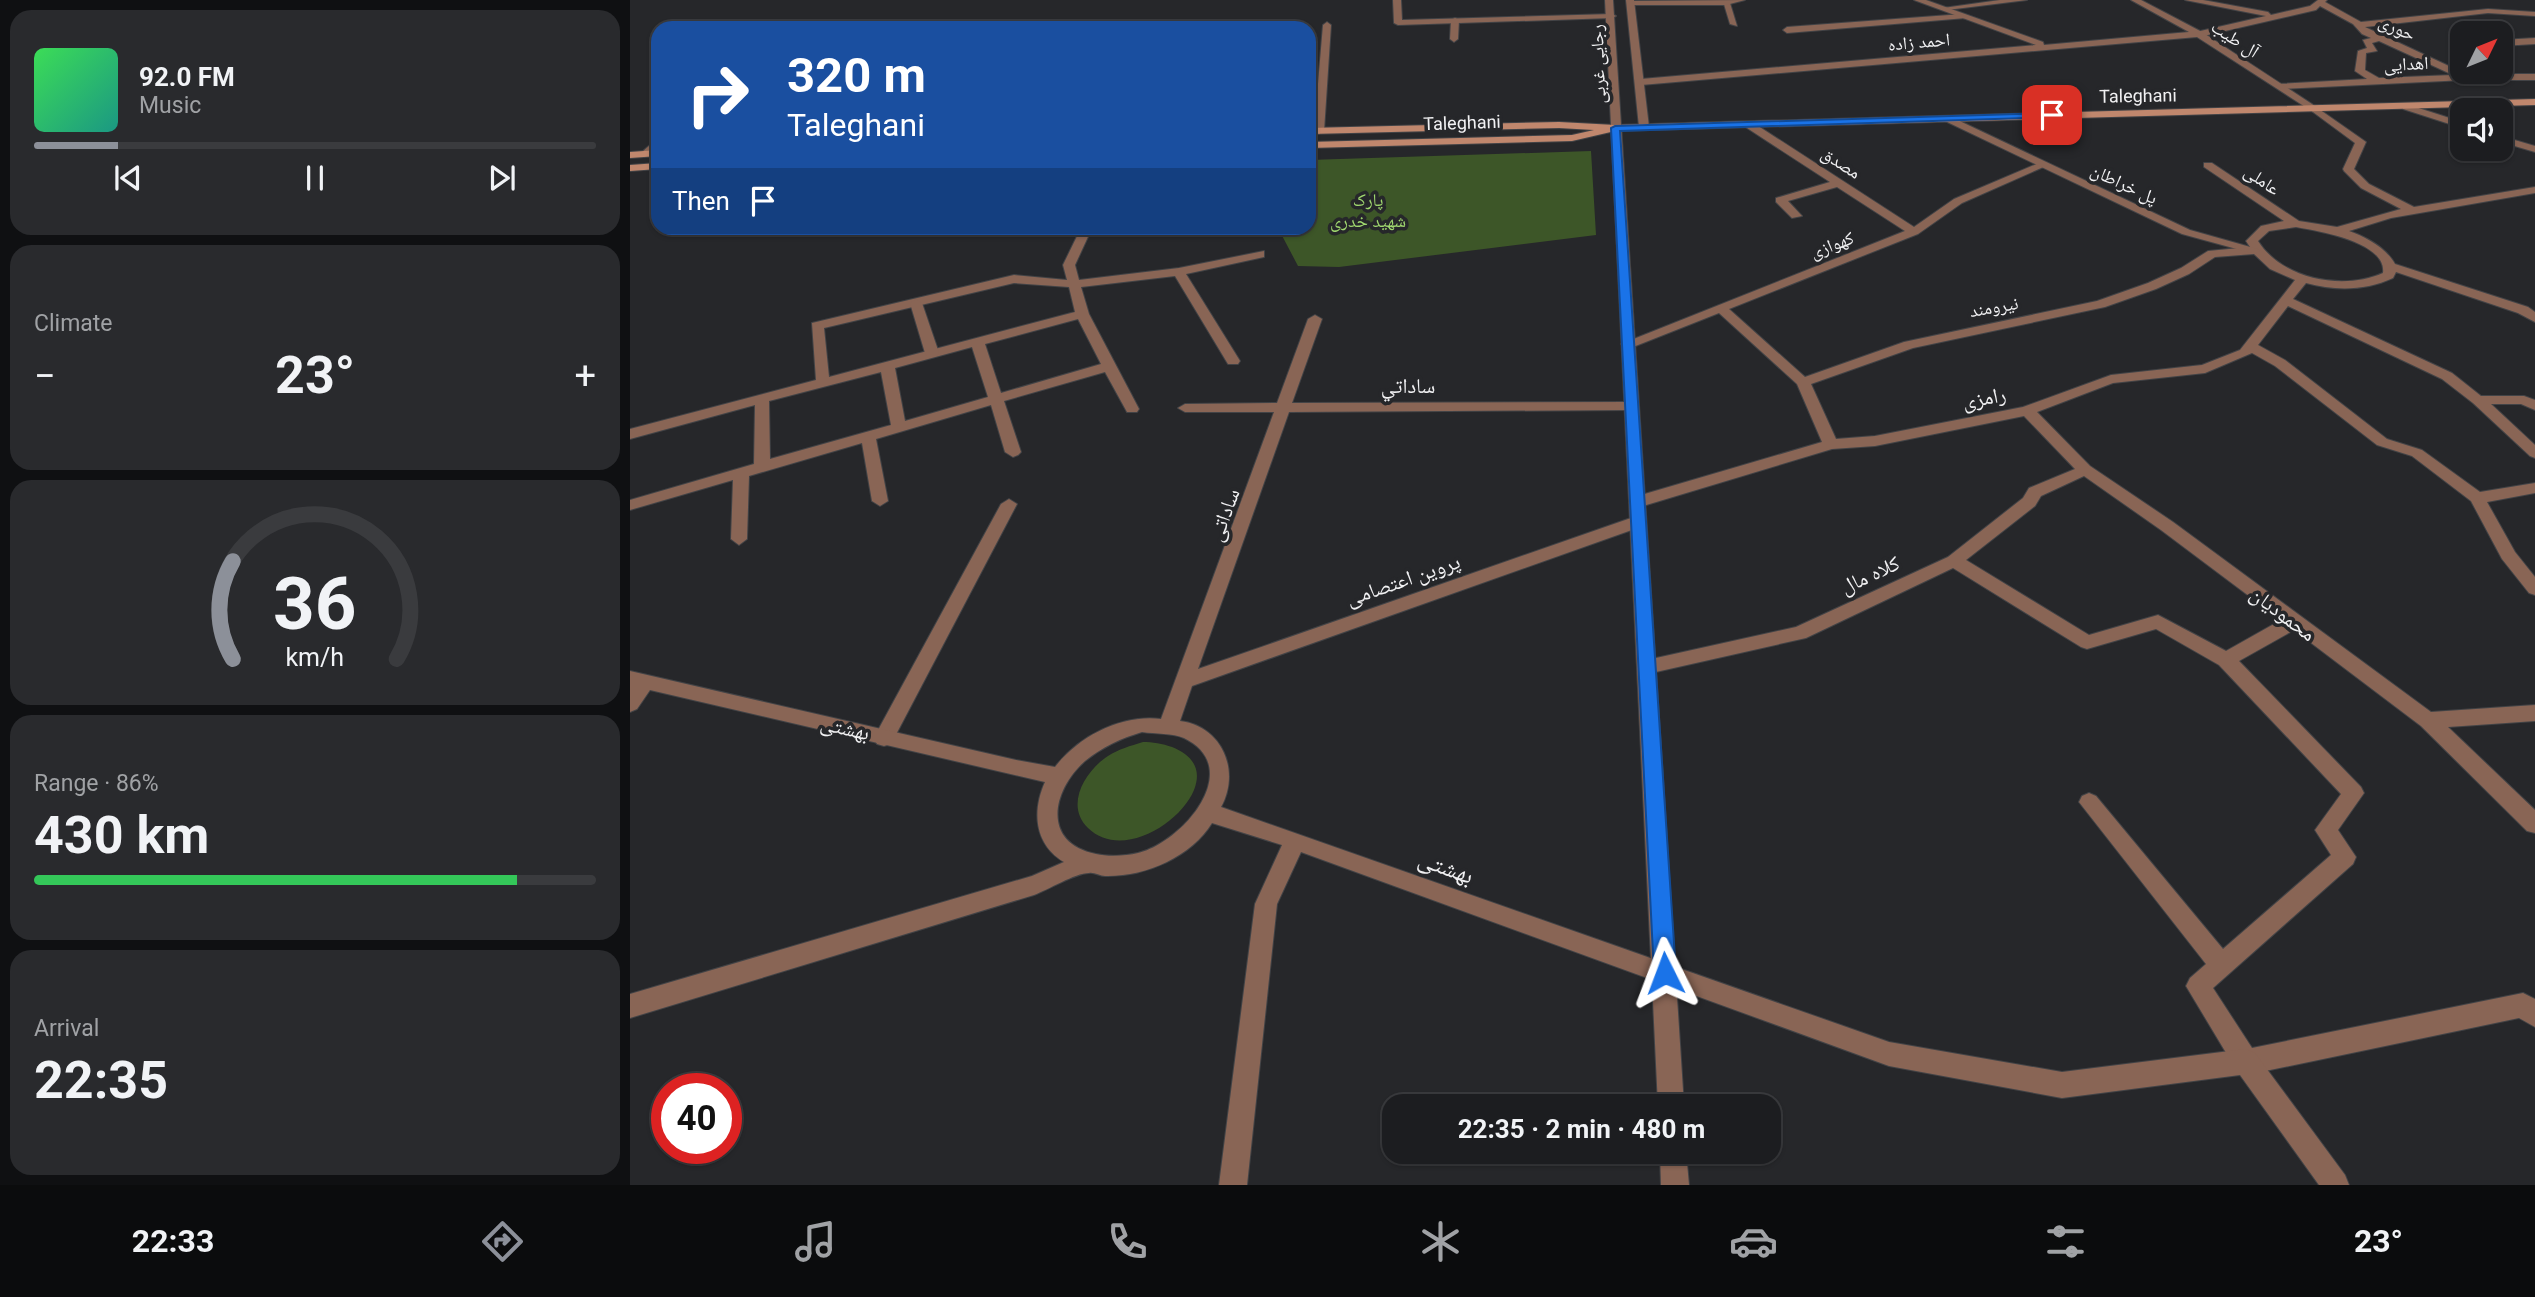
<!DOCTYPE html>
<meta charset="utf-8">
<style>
:root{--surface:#1c1d20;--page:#292a2d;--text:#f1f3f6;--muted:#a0a2a5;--line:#3a3b3e;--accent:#8c9099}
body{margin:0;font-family:Roboto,"Noto Naskh Arabic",sans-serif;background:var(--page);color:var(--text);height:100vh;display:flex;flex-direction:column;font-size:26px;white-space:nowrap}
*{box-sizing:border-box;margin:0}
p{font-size:23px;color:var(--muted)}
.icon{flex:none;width:38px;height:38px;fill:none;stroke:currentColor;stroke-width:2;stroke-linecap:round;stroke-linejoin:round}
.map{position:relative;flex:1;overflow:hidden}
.panel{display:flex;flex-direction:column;gap:10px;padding:10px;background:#0f1012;width:630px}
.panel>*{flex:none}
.banner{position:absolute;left:21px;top:21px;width:665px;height:214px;border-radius:21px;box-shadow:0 2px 5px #0004,0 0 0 2px var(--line);background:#1a4fa0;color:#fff;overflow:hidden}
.needle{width:46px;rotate:47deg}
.buttons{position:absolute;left:1820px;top:21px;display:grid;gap:14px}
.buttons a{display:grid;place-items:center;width:63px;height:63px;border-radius:14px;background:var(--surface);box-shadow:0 2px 5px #0004,0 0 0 2px var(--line);font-size:35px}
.speed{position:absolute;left:21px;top:1073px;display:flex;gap:14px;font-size:35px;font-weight:700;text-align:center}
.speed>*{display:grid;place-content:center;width:91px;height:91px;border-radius:50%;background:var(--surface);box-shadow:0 2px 5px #0004,0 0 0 2px var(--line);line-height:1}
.speed .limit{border:10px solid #d22;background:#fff;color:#111}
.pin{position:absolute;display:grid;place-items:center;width:60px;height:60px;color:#fff;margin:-30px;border-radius:14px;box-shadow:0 4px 10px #0006}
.me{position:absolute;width:77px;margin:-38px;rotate:357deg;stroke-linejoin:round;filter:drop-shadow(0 0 5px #0008)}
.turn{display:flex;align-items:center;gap:24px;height:147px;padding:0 21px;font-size:32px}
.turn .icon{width:91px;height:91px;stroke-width:2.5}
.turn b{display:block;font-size:49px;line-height:60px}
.then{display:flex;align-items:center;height:66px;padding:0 21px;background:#0003;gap:14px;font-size:26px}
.big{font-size:52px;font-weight:700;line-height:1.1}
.panel .tile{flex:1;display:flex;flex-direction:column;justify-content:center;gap:10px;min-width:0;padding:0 24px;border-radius:21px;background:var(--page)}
.panel .dial{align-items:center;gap:0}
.dial svg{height:182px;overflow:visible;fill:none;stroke:var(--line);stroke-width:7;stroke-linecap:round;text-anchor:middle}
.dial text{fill:var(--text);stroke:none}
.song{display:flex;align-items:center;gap:21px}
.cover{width:84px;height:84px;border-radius:10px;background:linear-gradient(135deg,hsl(130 70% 55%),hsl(170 70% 35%))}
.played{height:7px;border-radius:4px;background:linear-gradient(90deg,var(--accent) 15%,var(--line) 15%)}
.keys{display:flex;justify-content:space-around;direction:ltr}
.heat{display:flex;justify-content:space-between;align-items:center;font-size:38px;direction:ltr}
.charge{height:10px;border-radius:5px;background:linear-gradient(90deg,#34c759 86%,var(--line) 0)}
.trip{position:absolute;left:752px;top:1094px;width:399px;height:70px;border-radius:21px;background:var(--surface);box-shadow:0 2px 5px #0004,0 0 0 2px var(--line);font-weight:700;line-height:70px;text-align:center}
.tab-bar{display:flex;height:112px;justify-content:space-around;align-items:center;background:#0b0c0d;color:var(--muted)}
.tab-bar .icon{width:49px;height:49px}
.tab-bar .on{color:var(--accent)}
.tab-bar b{font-size:32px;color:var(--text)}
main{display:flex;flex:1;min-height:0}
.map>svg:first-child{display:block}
</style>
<main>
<section class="panel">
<div class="tile">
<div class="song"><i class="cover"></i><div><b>92.0 FM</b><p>Music</p></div></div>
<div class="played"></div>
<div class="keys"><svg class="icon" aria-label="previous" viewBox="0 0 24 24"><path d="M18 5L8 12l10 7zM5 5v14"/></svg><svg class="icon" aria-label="pause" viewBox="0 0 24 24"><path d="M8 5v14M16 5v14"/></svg><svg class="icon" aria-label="next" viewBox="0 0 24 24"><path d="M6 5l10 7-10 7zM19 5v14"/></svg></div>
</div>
<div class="tile"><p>Climate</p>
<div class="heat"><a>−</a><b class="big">23°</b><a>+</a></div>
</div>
<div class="tile dial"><svg viewBox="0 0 100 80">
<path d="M14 69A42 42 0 1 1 86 69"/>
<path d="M14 69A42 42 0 0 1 14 26" stroke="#8c9099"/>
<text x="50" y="56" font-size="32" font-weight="700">36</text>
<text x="50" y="72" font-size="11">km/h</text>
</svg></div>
<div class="tile"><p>Range · 86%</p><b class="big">430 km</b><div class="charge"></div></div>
<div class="tile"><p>Arrival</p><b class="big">22:35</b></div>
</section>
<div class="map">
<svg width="1905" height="1185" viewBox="0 0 1905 1185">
<rect width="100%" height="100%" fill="#26272a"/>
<path fill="#3d5628" d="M961,151L966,235L709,267L668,266L648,228H679V160Z
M513,742C539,742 578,755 564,790C550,824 491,860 458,828C434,805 456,770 478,756C489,749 500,746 513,742Z"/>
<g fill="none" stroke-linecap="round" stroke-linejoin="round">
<g stroke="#424346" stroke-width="2">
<path id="service" d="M1370,0H1397L1317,10L1313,8Z
M1555,0H1573L1638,12L1641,15L1680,6L1688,0H1697L1695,2L1731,22L1858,9L1905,12V16L1858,13L1735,27L1836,74H1905V80H1835L1650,89L1645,86L1647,84L1737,79L1725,71L1728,51L1737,48L1733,40L1741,38L1732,34L1723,24L1690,6L1686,10L1569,37L1566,32L1636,16ZM1749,41L1823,75L1749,78L1735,70L1736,53L1747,51L1742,43Z
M1093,1L1100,3L1107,26L1100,24Z
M1333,14L1336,18L1157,33L1153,30L1157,27Z
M825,18L829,20L828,39L824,42L820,39L821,20Z
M131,21L138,23L134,28H125Z
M1905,38V44L1871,46V40Z
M1776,104L1832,122V128L1773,109V105Z
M1686,107L1736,142L1724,169L1739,184L1784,207L1905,187V193L1761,218L1719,231C1736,237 1756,248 1765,264L1898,307L1905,312V322L1888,313L1766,272L1763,278C1735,291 1705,291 1676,283L1663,299L1822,373L1851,396H1894L1905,400V410L1891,404H1861L1905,445V458L1900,456L1843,403L1812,379L1658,306L1628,345L1655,360L1757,439L1792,450L1850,492L1905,483V493L1857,502L1885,552L1905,577V595L1899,593L1872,559L1841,501L1782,456L1747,445L1645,366L1622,353L1575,373L1483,383L1407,412L1460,466L1543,522L1801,712L1905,705V721L1818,727L1905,810V833L1897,831L1791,726L1664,630L1609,661L1731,787L1734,793L1708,830L1726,857L1723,864L1583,988L1622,1048L1893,993L1905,999V1027L1889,1018L1616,1075L1607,1071L1556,986L1560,978L1576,964L1449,802L1452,796L1459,793L1466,796L1593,949L1701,855L1685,830L1711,794L1589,665L1526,629L1457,649L1451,647L1323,568L1176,638L1017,674L1010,672L1008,667L1010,662L1017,660L1166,627L1318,557L1393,498L1399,488L1445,469L1394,416L1245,446L1202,449L1013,506H1001L999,502L1001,498L1192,442L1167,384L1089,313L1003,347L998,348L991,344L1275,231L1207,187L1158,201L1172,216L1162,218L1146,202V198L1200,182L1114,126V122H1122L1284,227L1324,199L1409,163L1418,165L1332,203L1288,234L1099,309L1175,377L1274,342L1467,301L1518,283L1551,268L1578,251L1620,247L1616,241L1631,226L1654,221L1574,167V163H1582L1669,221L1707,227L1771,209L1731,188L1714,171L1713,169L1725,143L1683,112V108ZM1666,227C1688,231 1757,242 1753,273C1713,291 1652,279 1628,241L1639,231ZM1624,254L1640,269L1665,280L1610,350L1572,365L1481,375L1393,407L1245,436L1206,439L1181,384L1283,348L1475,307L1526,289L1559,274L1585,257ZM1454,476L1531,530L1651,620L1596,651L1528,615L1459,635L1336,560L1405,506L1411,496Z
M1871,136L1905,146V152L1871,142Z
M28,138V147L20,156H12V152Z
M451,228H462L445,265L449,280L549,268L634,251V257L556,274L610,361L608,364H598L545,276L451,287L459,314L509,409L507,412H497L475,372L374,401L391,452L388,455L383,457L375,452L361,405L246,439L258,501L250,506L242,501L232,443L119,476L117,539L109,545L101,539L103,480L0,510V500L124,464L125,405L0,439V429L186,380L182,323L384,275L437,280L433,265ZM384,283L439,287L445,312L199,377L194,328ZM448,319L471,364L371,393L355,344ZM342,347L358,397L275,421L265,368ZM251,372L261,425L140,459L139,401Z
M379,499L387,504L261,744L254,746L247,744L244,738L247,732L371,504Z"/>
</g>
<g stroke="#424346" stroke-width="2">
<path id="minor" d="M763,0H771L772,20L982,14L986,16L982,18L768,25L764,23Z
M1115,0L1096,5H1001L997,3L1001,1Z
M1284,0H1296L1413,42L1414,45L1559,32L1501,0H1511L1572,32L1691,110L1683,112L1567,37L1011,85L1006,82L1011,79L1406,45Z
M697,22L701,25L694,131L689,134L684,131L693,25Z
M1313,116H1319L1560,230L1631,250L1625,254L1552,234L1313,120Z
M286,299L292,303L309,353L307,356H297L295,353L280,303Z
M685,315L692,319L662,403L1001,402L1008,406L1001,410L659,412L568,669L1001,518L1007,516L1015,522L1013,526L562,686L550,721C592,726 611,771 591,807L1259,1042L1432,1072L1616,1049L1625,1053L1715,1175L1719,1185H1689L1610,1075L1432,1098L1259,1066L671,852L647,904L617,1185H589L625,904L652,845L582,823C561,857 515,877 475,876C470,876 464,872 459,873C445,873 418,890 404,895L0,1018V994L402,876L434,862C404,844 402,811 415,782L20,690L7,709L0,712V671L386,760L425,767C449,736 492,714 531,719L644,412H555L548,408L555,404L647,403L678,319ZM512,732C525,734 543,733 554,738C616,768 553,842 508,853C496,856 478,857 466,854C411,843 422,790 455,761C472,747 492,738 512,732Z"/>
</g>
<g stroke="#424346" stroke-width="2">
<path id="tertiary" d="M975,0H983L1054,1106H1028Z
M996,0H1004L1019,127L1014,130L1009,127Z
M1030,1152H1056L1059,1185H1031Z"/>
</g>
<g stroke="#424346" stroke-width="2">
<path id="secondary" d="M1905,99V105L985,131L942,141L679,148V142L942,135L964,130L929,128L679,134V128L929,122L985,125Z
M28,150V156L0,158V152Z
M28,163V169L0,171V165Z"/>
</g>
<use href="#service" fill="#896555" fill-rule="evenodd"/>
<use href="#minor" fill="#896555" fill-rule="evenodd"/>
<use href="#tertiary" fill="#896555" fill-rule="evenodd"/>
<use href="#secondary" fill="#c0876d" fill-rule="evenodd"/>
</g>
<path fill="#1a73e8" stroke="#114b97" stroke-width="2" d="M1422,113L1426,115L1425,117L990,131L1046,973L1042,980L1035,983L1027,980L1024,973L981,128L985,126Z"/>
<g text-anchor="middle" stroke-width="7" stroke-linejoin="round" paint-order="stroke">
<g font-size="18" fill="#f1f1f3" stroke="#26272a">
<text transform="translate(1767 28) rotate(23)" y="6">حوری</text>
<text transform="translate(1605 39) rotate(33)" y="6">آل طیب</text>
<text transform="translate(1289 42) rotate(-5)" y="6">احمد زاده</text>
<text transform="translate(968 64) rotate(-92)" y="6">رجایی غربی</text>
<text transform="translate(1776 64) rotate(-3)" y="6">اهدایی</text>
<text transform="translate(1508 96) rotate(-1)" y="6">Taleghani</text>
<text transform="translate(832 123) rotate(-2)" y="6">Taleghani</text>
<text transform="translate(1211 163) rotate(33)" y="6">مصدق</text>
<text transform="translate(1632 180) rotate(34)" y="6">عاملی</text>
<text transform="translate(1494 184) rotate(25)" y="6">پل خراطان</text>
<text transform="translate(1202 245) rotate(-21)" y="6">کهوازی</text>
<text transform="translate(1364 307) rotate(-10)" y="6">نیرومند</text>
</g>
<g font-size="18" fill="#a0d86f" stroke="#26272a">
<text x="738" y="206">پارک<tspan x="738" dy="21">شهید خدری</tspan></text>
</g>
<g font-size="21" fill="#f1f1f3" stroke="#26272a">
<text x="778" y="393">ساداتي</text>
<text transform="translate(1354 398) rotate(-11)" y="7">رامزی</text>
<text transform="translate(594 515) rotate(-70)" y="7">ساداتی</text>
<text transform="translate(1240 575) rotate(-25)" y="7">کلاه مال</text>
<text transform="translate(773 580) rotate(-19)" y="7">پروین اعتصامی</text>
<text transform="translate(1653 614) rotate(37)" y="7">محمودیان</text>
<text transform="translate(215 728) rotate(13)" y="7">بهشتی</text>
</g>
<g font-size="24" fill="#f1f1f3" stroke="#26272a">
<text transform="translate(816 867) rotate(20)" y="8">بهشتی</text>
</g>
</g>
</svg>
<div class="buttons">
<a><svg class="needle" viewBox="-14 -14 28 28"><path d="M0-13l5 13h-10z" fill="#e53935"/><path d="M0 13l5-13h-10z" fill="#a0a2a5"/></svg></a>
<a><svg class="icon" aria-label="sound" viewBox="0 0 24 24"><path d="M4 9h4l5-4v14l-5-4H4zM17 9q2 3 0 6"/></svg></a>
</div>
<div class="speed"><div class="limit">40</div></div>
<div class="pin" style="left:1422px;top:115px;background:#d93025"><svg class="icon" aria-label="arrive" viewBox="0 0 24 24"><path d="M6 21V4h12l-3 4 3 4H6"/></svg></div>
<svg class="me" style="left:1035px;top:973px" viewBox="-20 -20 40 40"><path d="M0-17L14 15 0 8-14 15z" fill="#1a73e8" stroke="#fff" stroke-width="4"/></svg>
<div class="trip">22:35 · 2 min · 480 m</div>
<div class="banner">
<div class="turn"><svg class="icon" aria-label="right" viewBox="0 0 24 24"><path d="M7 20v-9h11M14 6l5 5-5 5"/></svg><div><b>320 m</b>Taleghani</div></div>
<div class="then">Then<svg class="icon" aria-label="arrive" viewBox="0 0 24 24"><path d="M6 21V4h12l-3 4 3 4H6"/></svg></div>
</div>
</div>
</main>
<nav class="tab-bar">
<b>22:33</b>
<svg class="icon on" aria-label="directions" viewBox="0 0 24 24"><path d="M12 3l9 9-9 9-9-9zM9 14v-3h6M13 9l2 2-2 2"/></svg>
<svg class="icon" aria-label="music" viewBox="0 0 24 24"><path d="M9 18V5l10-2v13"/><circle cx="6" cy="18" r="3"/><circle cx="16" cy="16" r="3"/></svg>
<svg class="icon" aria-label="phone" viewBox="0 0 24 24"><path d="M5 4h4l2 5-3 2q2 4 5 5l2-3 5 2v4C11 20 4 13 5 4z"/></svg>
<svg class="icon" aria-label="climate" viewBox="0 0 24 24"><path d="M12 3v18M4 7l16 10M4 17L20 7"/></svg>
<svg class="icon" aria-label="car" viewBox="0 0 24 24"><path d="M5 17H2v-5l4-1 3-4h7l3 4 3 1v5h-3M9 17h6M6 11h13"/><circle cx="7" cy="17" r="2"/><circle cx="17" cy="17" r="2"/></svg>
<svg class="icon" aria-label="filters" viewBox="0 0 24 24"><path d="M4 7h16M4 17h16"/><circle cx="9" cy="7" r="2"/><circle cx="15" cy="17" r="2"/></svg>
<b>23°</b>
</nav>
